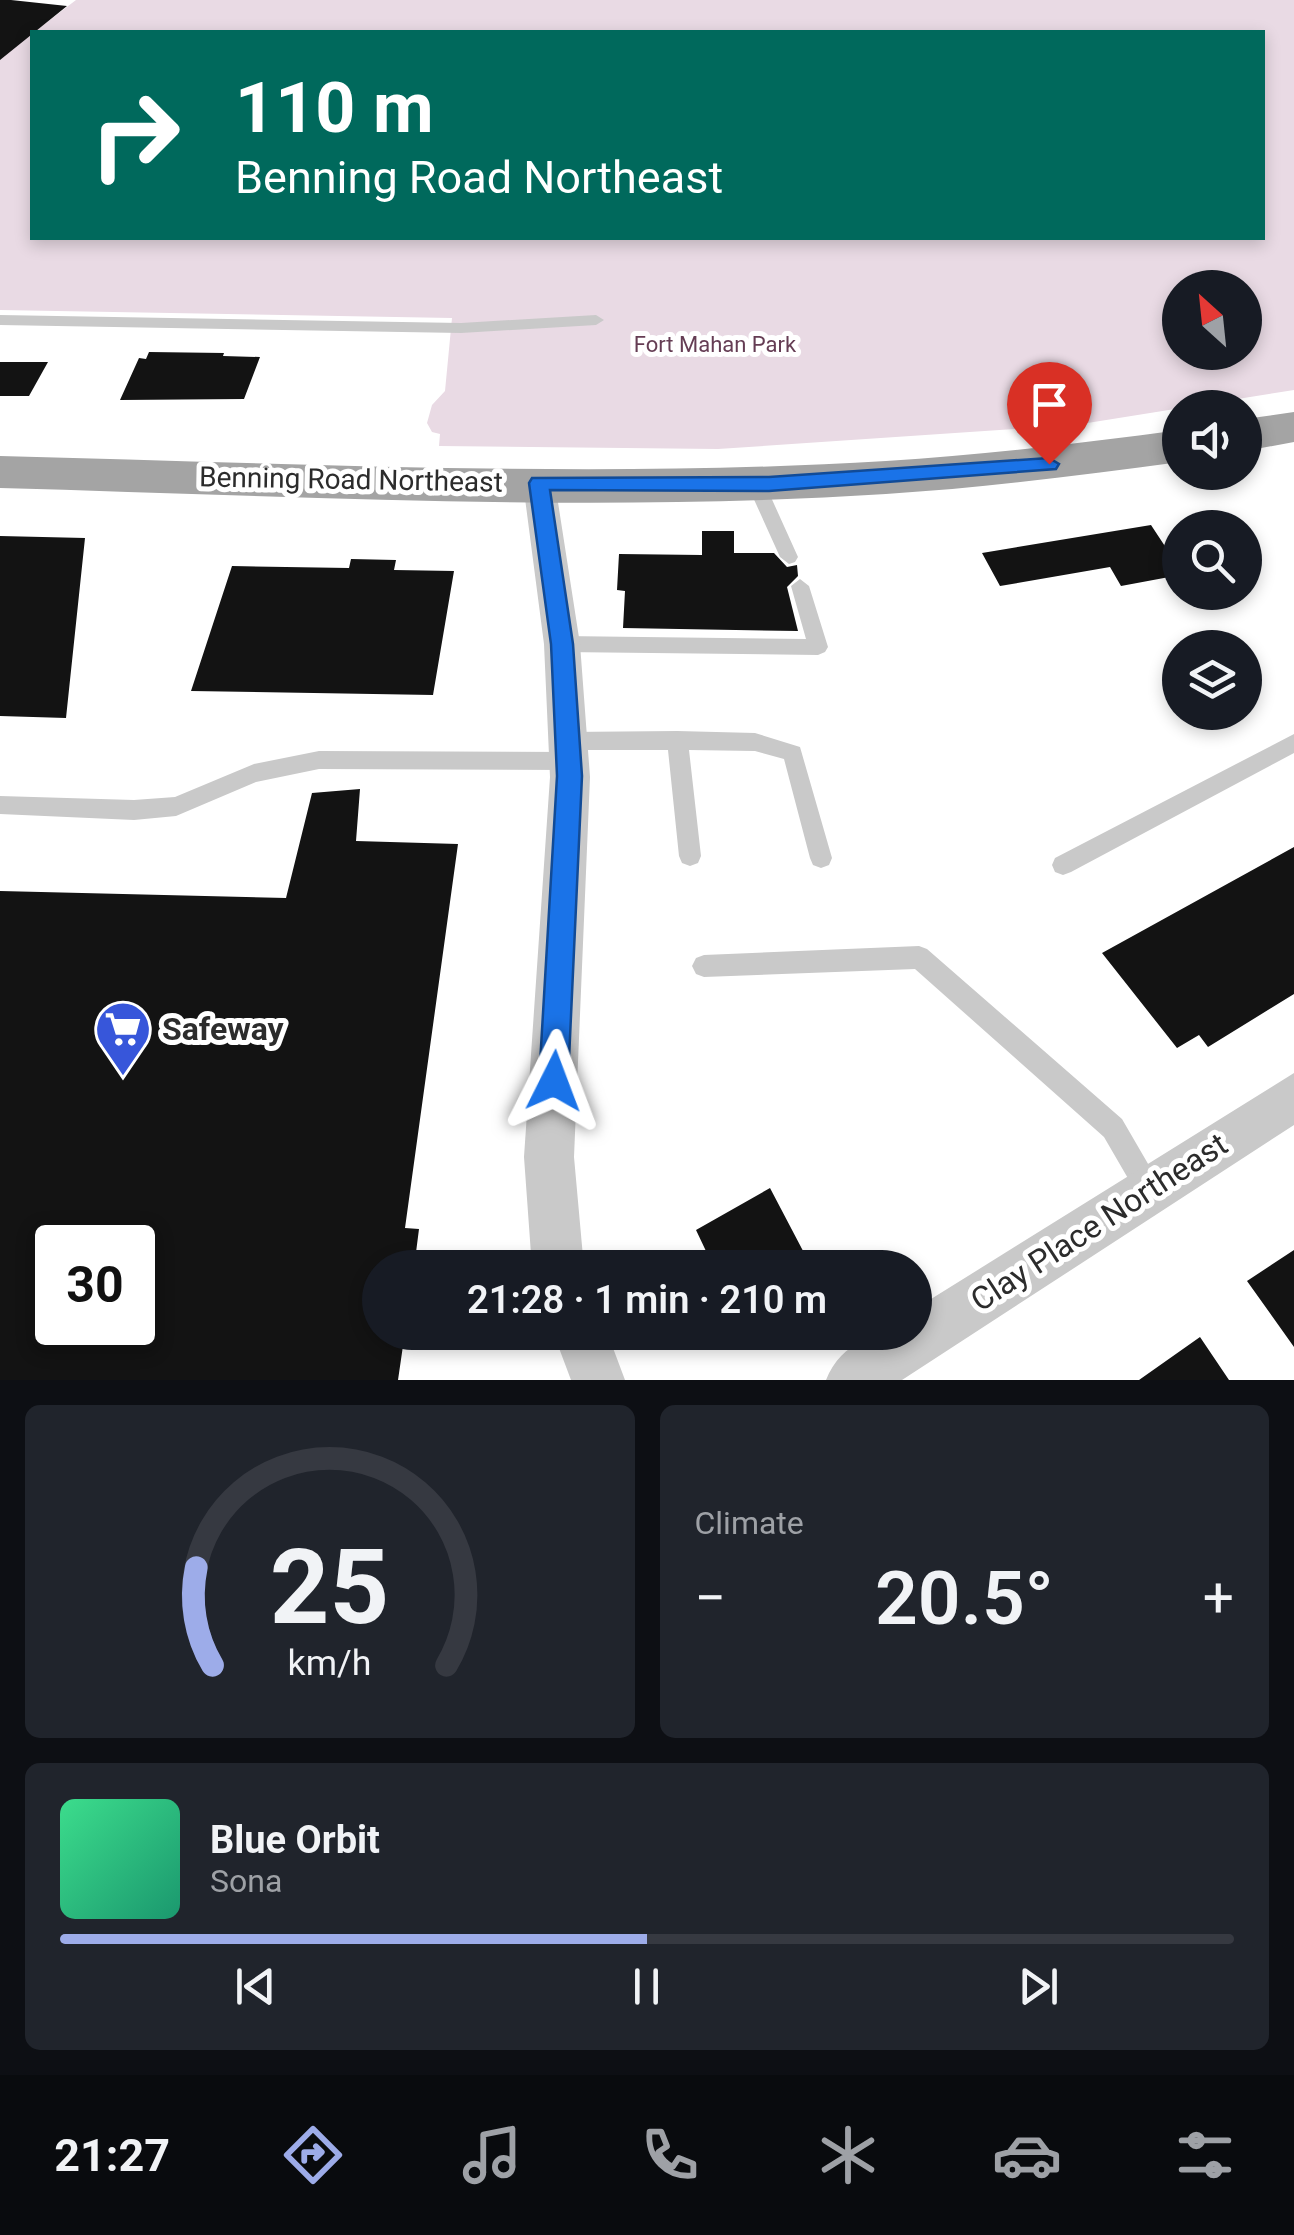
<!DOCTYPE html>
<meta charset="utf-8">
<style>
:root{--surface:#171b24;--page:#20242c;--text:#f1f3f6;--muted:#9ea1a6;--line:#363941;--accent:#9dace9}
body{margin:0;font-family:Roboto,sans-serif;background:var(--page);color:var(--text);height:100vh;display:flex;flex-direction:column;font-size:38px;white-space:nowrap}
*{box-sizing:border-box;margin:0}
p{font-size:32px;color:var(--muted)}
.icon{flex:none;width:55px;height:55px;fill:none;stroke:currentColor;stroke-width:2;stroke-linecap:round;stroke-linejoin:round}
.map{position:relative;height:1380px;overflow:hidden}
.side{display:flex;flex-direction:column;gap:25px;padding:25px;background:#0d0f14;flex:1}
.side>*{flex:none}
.hud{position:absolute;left:30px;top:30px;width:1235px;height:210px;border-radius:0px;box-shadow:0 5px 15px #0003;background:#00695c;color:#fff;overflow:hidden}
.needle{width:65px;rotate:333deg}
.fabs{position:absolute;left:1162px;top:270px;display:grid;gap:20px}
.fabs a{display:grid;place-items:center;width:100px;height:100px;border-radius:50%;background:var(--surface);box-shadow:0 5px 15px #0003;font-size:50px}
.speed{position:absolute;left:30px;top:1220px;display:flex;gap:20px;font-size:50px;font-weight:700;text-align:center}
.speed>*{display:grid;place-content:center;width:130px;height:130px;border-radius:50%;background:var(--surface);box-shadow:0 5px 15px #0003;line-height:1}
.speed .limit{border:5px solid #111;border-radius:15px;background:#fff;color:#111}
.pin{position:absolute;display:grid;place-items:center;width:85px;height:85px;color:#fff;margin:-102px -42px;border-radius:50% 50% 50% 0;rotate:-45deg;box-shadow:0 0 10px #0007}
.pin .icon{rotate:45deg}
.me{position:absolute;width:110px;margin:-55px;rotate:3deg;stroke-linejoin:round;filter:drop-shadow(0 0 8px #0008)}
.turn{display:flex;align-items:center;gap:35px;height:210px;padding:0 40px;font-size:45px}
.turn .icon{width:130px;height:130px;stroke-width:2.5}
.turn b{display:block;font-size:70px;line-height:85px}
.big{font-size:75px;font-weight:600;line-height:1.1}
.side .card{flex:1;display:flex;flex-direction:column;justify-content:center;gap:15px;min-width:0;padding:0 35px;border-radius:15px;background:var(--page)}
.side .dial{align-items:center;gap:0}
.dial svg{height:260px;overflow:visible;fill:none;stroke:var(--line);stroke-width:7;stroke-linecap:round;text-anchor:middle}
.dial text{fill:var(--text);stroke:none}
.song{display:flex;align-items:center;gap:30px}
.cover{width:120px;height:120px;border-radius:15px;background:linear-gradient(135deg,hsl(150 70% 55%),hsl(160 70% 35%))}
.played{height:10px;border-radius:5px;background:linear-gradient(90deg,var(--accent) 50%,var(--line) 50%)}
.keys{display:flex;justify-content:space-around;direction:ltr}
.heat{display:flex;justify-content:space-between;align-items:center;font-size:55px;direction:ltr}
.side .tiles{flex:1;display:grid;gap:25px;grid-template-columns:1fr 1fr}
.card:last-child{grid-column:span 2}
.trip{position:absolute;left:362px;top:1250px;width:570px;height:100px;border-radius:50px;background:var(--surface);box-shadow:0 5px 15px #0003;font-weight:600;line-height:100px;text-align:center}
.tab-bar{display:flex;height:160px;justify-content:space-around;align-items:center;background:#090b0e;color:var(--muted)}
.tab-bar .icon{width:70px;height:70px}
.tab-bar .current{color:var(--accent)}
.tab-bar b{font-size:45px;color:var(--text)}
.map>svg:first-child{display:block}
</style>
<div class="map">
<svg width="1294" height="1380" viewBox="0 0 1294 1380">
<rect width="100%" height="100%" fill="#fff"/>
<path fill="#e9dae4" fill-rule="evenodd" d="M76,0H1294V390L1075,425L718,449L439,446L440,434L432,432L427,423L432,405L445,391L452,318L0,310V58ZM32,32H1262V238H32ZM1180,288H1245V352H1180Z"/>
<path fill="#131313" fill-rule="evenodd" d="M0,0H11L67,6L0,60Z
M149,352L224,353L223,356L260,357L244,399L120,400L139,358L146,359Z
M0,362H48L29,396H0Z
M1151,525L1180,569V575L1121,586L1110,567L1000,586L982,553Z
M702,531H734V553H774L787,567L797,565L798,576L787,587L798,631L623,628L625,591L617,590L619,554L702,555Z
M0,536L85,538L66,718L0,716Z
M351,559L396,560L394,570L454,571L433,695L191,691L232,566L349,568Z
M360,789L356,841L458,844L405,1228L419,1229L414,1268H380V1332H405L398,1380H0V891L286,898L312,793ZM52,1242H138V1328H52Z
M1294,847V994L1208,1047L1199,1035L1177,1048L1102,953Z
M770,1188L812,1268H714L696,1230Z
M1294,1250V1347L1247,1281Z
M1200,1337L1229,1380H1139Z"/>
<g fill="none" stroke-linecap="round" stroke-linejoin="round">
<path fill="#c9c9c9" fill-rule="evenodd" d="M0,315L461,323L596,315L604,320L596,325L461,333L0,325Z
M756,478L765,484L798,557L795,562L789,564L780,557L747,484Z
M800,579L809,586L828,647L825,652L818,655L562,652L552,644L562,636L806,639L791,586Z
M677,731L755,733L800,747L832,858L829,865L821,868L813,865L810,858L784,759L755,751L689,750L701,856L698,863L690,866L682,863L679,856L668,750H567L560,747L557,741L560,735L567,732Z
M1294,734V753L1071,872L1063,875L1055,872L1052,865L1055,858Z
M319,751L569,752L576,755L579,761L576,767L569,770L319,769L256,782L176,816L134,820L0,814V796L134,800L175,797L254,764Z
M919,946L927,949L1122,1119L1158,1181L1162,1190L1158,1199L1149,1203L1140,1199L1104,1137L915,969L704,977L696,974L692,966L696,958L704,955Z"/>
<path fill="#c9c9c9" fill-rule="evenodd" d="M539,472L550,475L555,483L580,644L590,777L574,1157L584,1268H532L524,1157L550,777L544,644L523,483L528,475Z
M1294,1073V1125L902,1380H826C842,1341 876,1332 915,1332V1309Z
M553,1332H607L625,1380H571Z"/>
<path fill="#a4a4a4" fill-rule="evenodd" d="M1294,412V442L1245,451V419Z
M1180,430V462C1082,475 985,488 886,494C591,513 295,496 0,488V456C295,463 591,479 886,461C985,455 1082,443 1180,430Z"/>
</g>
<path fill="#1a73e8" stroke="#114b97" stroke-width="2.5" d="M1049,458L1059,464L1056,469L769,491L550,490L573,644L582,776L568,1081L564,1091L554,1096L543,1091L539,1081L557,776L551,644L529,483L532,478L769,477Z"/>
<defs>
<g id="supermarket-pin" transform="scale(2.875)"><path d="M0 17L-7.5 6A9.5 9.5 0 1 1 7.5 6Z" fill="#3756da" stroke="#fff"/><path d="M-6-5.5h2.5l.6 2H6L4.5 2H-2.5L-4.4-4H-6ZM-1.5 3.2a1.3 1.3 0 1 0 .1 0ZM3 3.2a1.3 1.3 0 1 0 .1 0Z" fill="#fff"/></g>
</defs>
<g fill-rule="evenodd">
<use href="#supermarket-pin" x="123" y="1029"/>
</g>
<g text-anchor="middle" stroke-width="10" stroke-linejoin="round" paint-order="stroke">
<g font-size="22" fill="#653d54" stroke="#fff">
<text x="715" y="352">Fort Mahan Park</text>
</g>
<g font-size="28" fill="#2c2c2c" stroke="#fff">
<text transform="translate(351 479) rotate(1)" y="10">Benning Road Northeast</text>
</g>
<g font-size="32" font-weight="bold" fill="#2c2c2c" stroke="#fff" text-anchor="start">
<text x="162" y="1040">Safeway</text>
</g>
<g font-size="32" fill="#2c2c2c" stroke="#fff">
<text transform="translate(1099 1222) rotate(-33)" y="11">Clay Place Northeast</text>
</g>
</g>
</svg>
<div class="fabs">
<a><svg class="needle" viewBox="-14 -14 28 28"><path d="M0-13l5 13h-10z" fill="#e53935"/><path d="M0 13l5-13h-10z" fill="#9ea1a6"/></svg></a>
<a><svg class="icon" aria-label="sound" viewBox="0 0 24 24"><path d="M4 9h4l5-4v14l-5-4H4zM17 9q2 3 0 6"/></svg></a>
<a><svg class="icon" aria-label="search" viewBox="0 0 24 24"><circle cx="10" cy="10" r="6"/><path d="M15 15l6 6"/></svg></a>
<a><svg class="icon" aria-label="layers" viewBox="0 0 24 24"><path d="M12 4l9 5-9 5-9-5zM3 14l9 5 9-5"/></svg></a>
</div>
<div class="speed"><div class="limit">30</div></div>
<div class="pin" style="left:1049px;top:464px;background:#d93025"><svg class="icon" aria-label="arrive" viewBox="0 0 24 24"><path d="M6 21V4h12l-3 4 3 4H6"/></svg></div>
<svg class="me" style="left:554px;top:1081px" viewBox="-20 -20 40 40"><path d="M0-17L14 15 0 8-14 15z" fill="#1a73e8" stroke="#fff" stroke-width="4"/></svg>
<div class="trip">21:28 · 1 min · 210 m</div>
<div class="hud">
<div class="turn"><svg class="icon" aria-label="right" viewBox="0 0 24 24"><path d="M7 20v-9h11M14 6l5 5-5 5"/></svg><div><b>110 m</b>Benning Road Northeast</div></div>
</div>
</div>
<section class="side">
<div class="tiles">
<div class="card dial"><svg viewBox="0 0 100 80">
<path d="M14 69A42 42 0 1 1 86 69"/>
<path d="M14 69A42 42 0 0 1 9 39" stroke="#9dace9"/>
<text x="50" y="56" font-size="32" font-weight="700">25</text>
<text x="50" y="72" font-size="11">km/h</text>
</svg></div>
<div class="card"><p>Climate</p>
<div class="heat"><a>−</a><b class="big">20.5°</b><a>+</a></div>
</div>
<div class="card">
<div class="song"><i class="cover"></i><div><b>Blue Orbit</b><p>Sona</p></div></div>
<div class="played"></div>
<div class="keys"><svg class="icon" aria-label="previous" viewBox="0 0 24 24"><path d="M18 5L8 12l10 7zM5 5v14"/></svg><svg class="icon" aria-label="pause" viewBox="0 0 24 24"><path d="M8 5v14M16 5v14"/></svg><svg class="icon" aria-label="next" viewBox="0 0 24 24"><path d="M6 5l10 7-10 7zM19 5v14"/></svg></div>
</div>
</div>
</section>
<nav class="tab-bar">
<b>21:27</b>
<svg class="icon current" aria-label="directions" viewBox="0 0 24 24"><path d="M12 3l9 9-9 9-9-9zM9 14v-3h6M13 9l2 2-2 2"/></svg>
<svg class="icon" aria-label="music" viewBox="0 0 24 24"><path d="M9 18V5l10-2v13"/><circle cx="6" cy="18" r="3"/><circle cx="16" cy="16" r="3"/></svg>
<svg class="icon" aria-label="phone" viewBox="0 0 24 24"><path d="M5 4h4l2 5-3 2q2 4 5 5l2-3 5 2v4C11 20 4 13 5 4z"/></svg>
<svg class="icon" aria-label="climate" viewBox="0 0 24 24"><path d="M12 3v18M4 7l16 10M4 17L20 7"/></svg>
<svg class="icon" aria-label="car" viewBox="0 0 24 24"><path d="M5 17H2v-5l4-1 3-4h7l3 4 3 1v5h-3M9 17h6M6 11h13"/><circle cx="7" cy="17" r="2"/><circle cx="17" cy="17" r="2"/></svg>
<svg class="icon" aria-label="filters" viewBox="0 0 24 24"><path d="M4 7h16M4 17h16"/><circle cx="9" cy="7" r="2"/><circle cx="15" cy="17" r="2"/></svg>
</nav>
